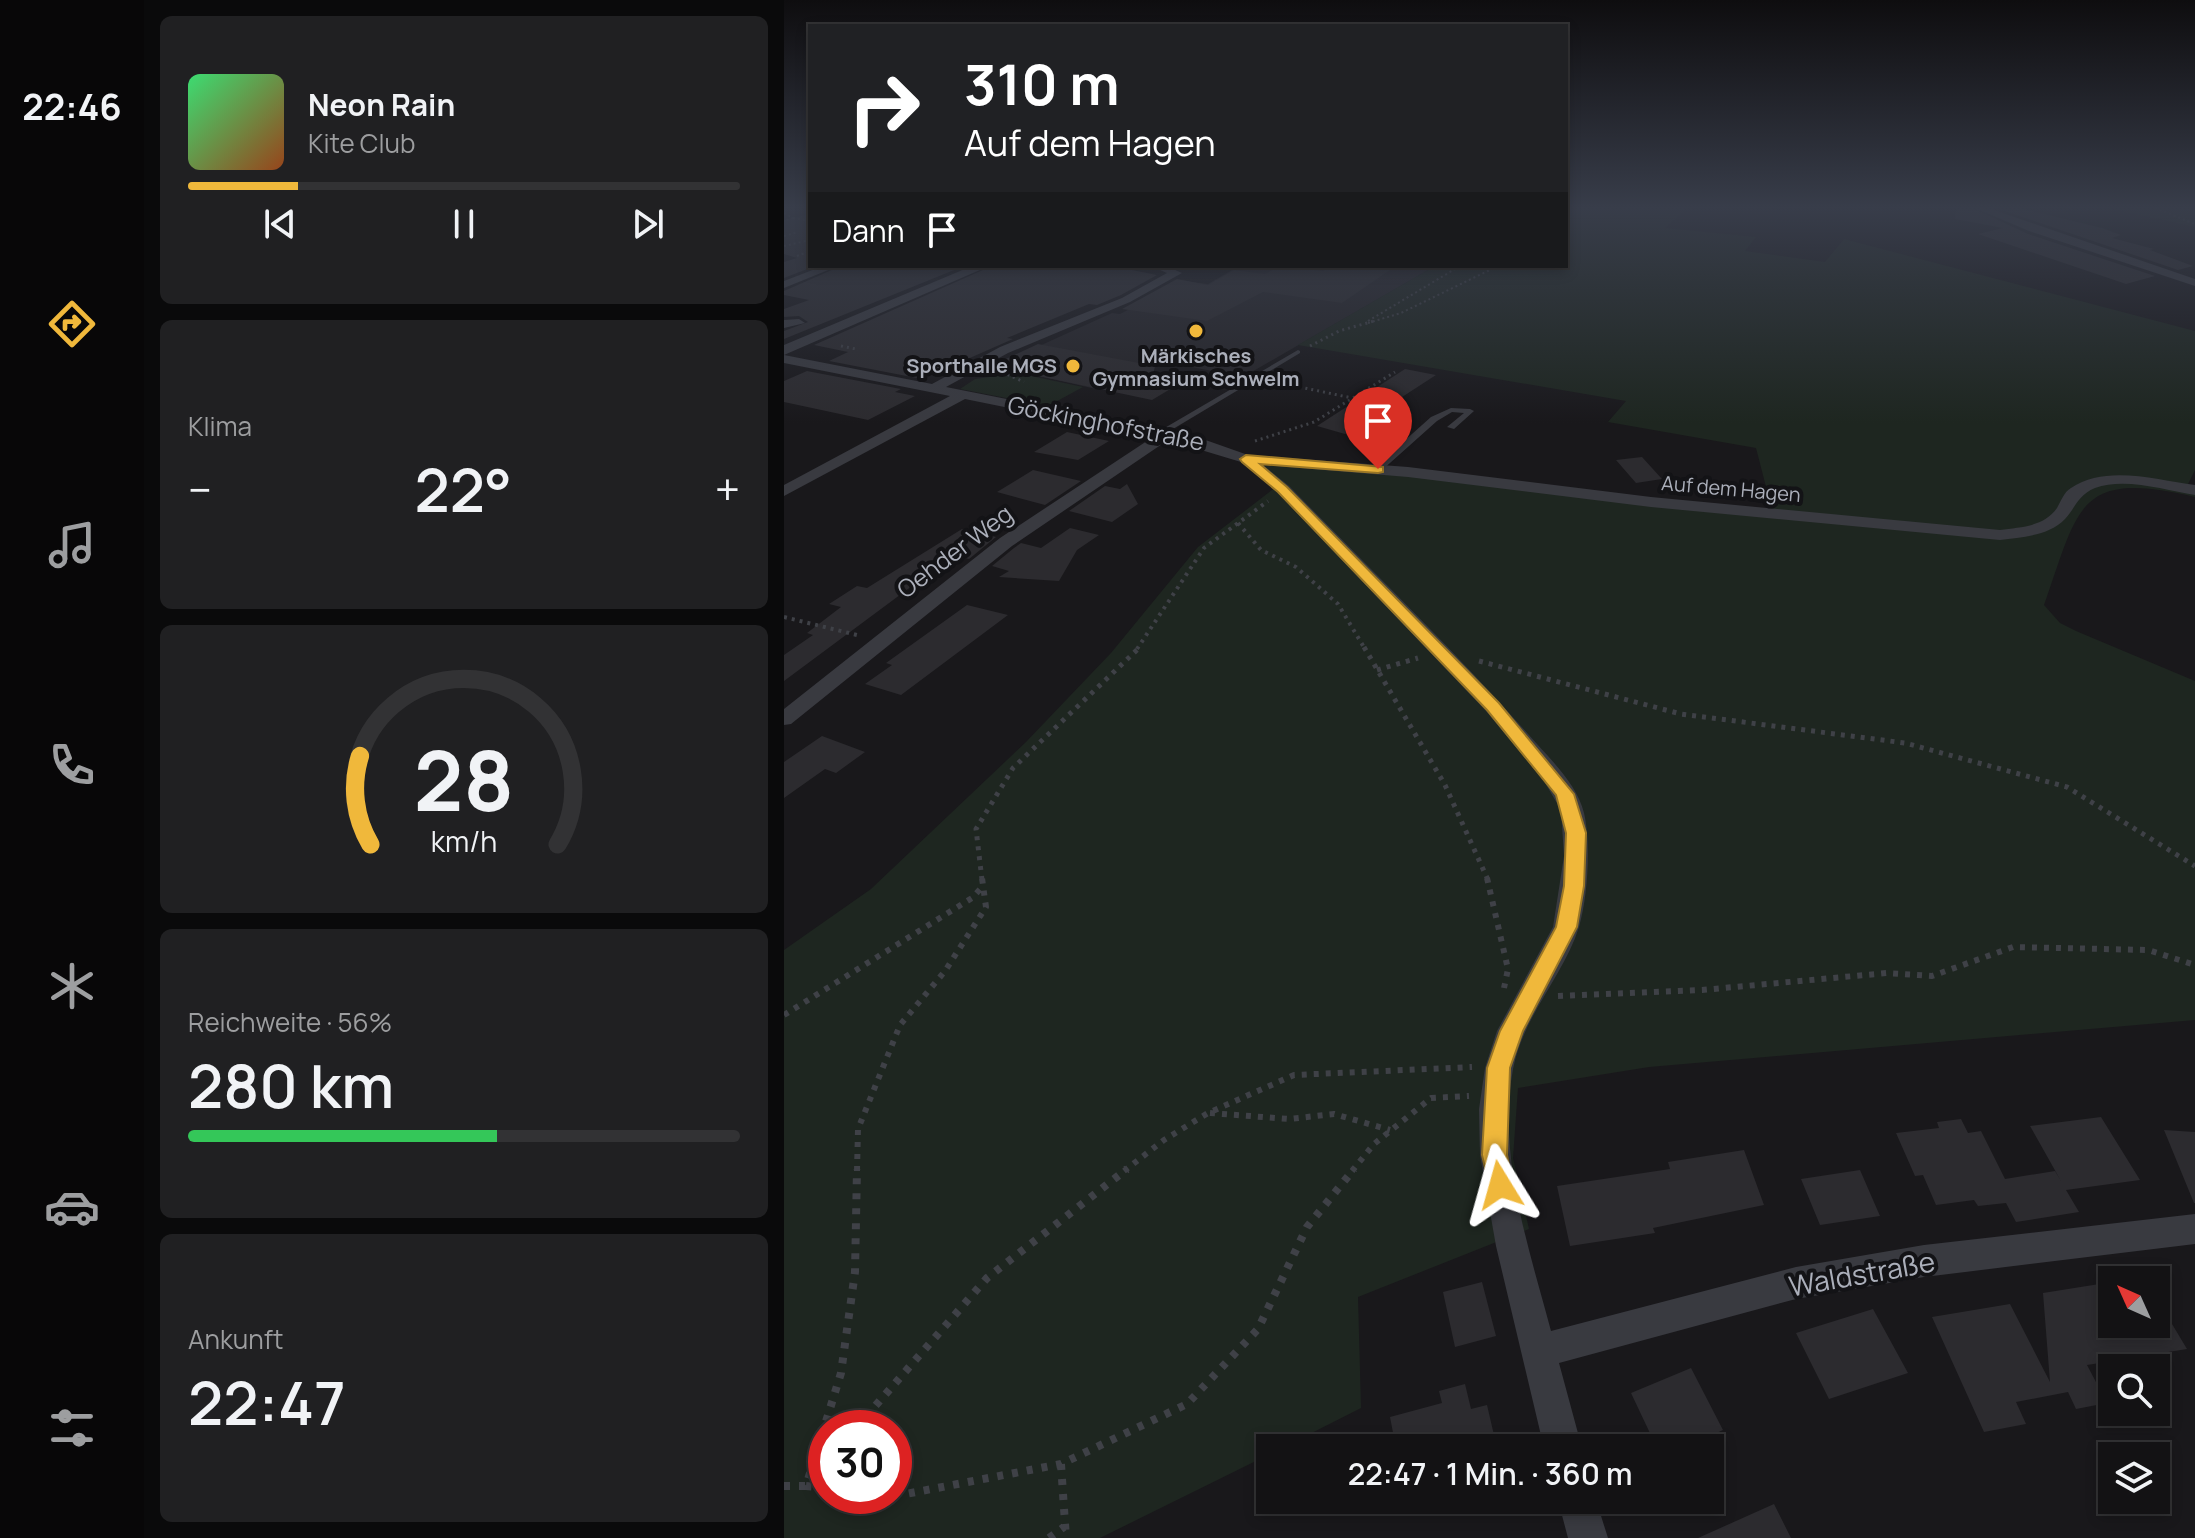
<!DOCTYPE html>
<html lang="de">
<meta charset="utf-8">
<style>
:root{--surface:#131214;--page:#202022;--text:#f1f3f6;--muted:#9d9ea0;--line:#323234;--accent:#f0b83b}
body{margin:0;font-family:Manrope,sans-serif;background:var(--page);color:var(--text);height:100vh;display:flex;flex-direction:column;font-size:30px;white-space:nowrap}
*{box-sizing:border-box;margin:0}
p{font-size:26px;color:var(--muted)}
.icon{flex:none;width:44px;height:44px;fill:none;stroke:currentColor;stroke-width:2;stroke-linecap:round;stroke-linejoin:round}
.map{position:relative;flex:1;overflow:hidden}
.details{display:flex;flex-direction:column;gap:16px;padding:16px;background:#0a0a0b;width:640px}
.details>*{flex:none}
.hud{position:absolute;left:24px;top:24px;width:760px;height:244px;border-radius:0px;box-shadow:0 4px 12px #0003,0 0 0 2px var(--line);background:#202124;color:#fff;overflow:hidden}
.needle{width:52px;rotate:315deg}
.buttons{position:absolute;left:1314px;top:1266px;display:grid;gap:16px}
.buttons a{display:grid;place-items:center;width:72px;height:72px;border-radius:0px;background:var(--surface);box-shadow:0 4px 12px #0003,0 0 0 2px var(--line);font-size:40px}
.speed{position:absolute;left:24px;top:1410px;display:flex;gap:16px;font-size:40px;font-weight:700;text-align:center}
.speed>*{display:grid;place-content:center;width:104px;height:104px;border-radius:50%;background:var(--surface);box-shadow:0 4px 12px #0003,0 0 0 2px var(--line);line-height:1}
.speed .limit{border:12px solid #d22;background:#fff;color:#111}
.pin{position:absolute;display:grid;place-items:center;width:68px;height:68px;color:#fff;margin:-82px -34px;border-radius:50% 50% 50% 0;rotate:-45deg;box-shadow:0 0 8px #0007}
.pin .icon{rotate:45deg}
.me{position:absolute;width:88px;margin:-44px;rotate:352deg;stroke-linejoin:round;filter:drop-shadow(0 0 6px #0008)}
.turn{display:flex;align-items:center;gap:28px;height:168px;padding:0 24px;font-size:36px}
.turn .icon{width:104px;height:104px;stroke-width:2.5}
.turn b{display:block;font-size:56px;line-height:68px}
.then{display:flex;align-items:center;height:76px;padding:0 24px;background:#0003;gap:16px;font-size:30px}
.big{font-size:60px;font-weight:600;line-height:1.1}
.details .widget{flex:1;display:flex;flex-direction:column;justify-content:center;gap:12px;min-width:0;padding:0 28px;border-radius:12px;background:var(--page)}
.details .dial{align-items:center;gap:0}
.dial svg{height:208px;overflow:visible;fill:none;stroke:var(--line);stroke-width:7;stroke-linecap:round;text-anchor:middle}
.dial text{fill:var(--text);stroke:none}
.song{display:flex;align-items:center;gap:24px}
.cover{width:96px;height:96px;border-radius:12px;background:linear-gradient(135deg,hsl(140 70% 55%),hsl(20 70% 35%))}
.played{height:8px;border-radius:4px;background:linear-gradient(90deg,var(--accent) 20%,var(--line) 20%)}
.keys{display:flex;justify-content:space-around;direction:ltr}
.heat{display:flex;justify-content:space-between;align-items:center;font-size:44px;direction:ltr}
.charge{height:12px;border-radius:6px;background:linear-gradient(90deg,#34c759 56%,var(--line) 0)}
.trip{position:absolute;left:472px;top:1434px;width:468px;height:80px;border-radius:0px;background:var(--surface);box-shadow:0 4px 12px #0003,0 0 0 2px var(--line);font-weight:600;line-height:80px;text-align:center}
main{display:flex;flex:1;min-height:0}
.dock{display:flex;flex-direction:column;width:144px;justify-content:space-around;align-items:center;background:#080708;color:var(--muted)}
.dock .icon{width:56px;height:56px}
.dock .current{color:var(--accent)}
.dock b{font-size:36px;color:var(--text)}
.map>svg:first-child{display:block}
</style>
<main>
<nav class="dock">
<b>22:46</b>
<svg class="icon current" aria-label="directions" viewBox="0 0 24 24"><path d="M12 3l9 9-9 9-9-9zM9 14v-3h6M13 9l2 2-2 2"/></svg>
<svg class="icon" aria-label="music" viewBox="0 0 24 24"><path d="M9 18V5l10-2v13"/><circle cx="6" cy="18" r="3"/><circle cx="16" cy="16" r="3"/></svg>
<svg class="icon" aria-label="phone" viewBox="0 0 24 24"><path d="M5 4h4l2 5-3 2q2 4 5 5l2-3 5 2v4C11 20 4 13 5 4z"/></svg>
<svg class="icon" aria-label="climate" viewBox="0 0 24 24"><path d="M12 3v18M4 7l16 10M4 17L20 7"/></svg>
<svg class="icon" aria-label="car" viewBox="0 0 24 24"><path d="M5 17H2v-5l4-1 3-4h7l3 4 3 1v5h-3M9 17h6M6 11h13"/><circle cx="7" cy="17" r="2"/><circle cx="17" cy="17" r="2"/></svg>
<svg class="icon" aria-label="filters" viewBox="0 0 24 24"><path d="M4 7h16M4 17h16"/><circle cx="9" cy="7" r="2"/><circle cx="15" cy="17" r="2"/></svg>
</nav>
<section class="details">
<div class="widget">
<div class="song"><i class="cover"></i><div><b>Neon Rain</b><p>Kite Club</p></div></div>
<div class="played"></div>
<div class="keys"><svg class="icon" aria-label="previous" viewBox="0 0 24 24"><path d="M18 5L8 12l10 7zM5 5v14"/></svg><svg class="icon" aria-label="pause" viewBox="0 0 24 24"><path d="M8 5v14M16 5v14"/></svg><svg class="icon" aria-label="next" viewBox="0 0 24 24"><path d="M6 5l10 7-10 7zM19 5v14"/></svg></div>
</div>
<div class="widget"><p>Klima</p>
<div class="heat"><a>−</a><b class="big">22°</b><a>+</a></div>
</div>
<div class="widget dial"><svg viewBox="0 0 100 80">
<path d="M14 69A42 42 0 1 1 86 69"/>
<path d="M14 69A42 42 0 0 1 10 35" stroke="#f0b83b"/>
<text x="50" y="56" font-size="32" font-weight="700">28</text>
<text x="50" y="72" font-size="11">km/h</text>
</svg></div>
<div class="widget"><p>Reichweite · 56%</p><b class="big">280 km</b><div class="charge"></div></div>
<div class="widget"><p>Ankunft</p><b class="big">22:47</b></div>
</section>
<div class="map">
<svg width="1411" height="1538" viewBox="0 0 1411 1538">
<rect width="100%" height="100%" fill="#19181b"/>
<path fill="#252428" d="M455,266H651L459,377L366,359L312,389L211,366L328,313L336,314L400,281L424,284Z"/>
<path fill="#1e2620" fill-rule="evenodd" d="M782,208H904L881,228L972,237L961,251L1041,262L1060,239L1411,331V470L1404,484L1411,486V497C1293,469 1295,507 1260,605L1276,623L1292,631L1411,681V1020L865,1067L734,1088L729,1158L745,1229L574,1297L577,1408L498,1448H486V1454L316,1538H0V950L87,889L242,742L327,653L414,547L492,487L471,460L988,510L972,448L824,422L842,401L514,345L651,266H782ZM42,1428H110V1496H42Z
M1324,208H1411V227Z
M233,373L299,387L264,406L176,389L191,379Z"/>
<path fill="#2c2b2f" d="M1172,208H1188L1244,234L1371,276L1342,284L1194,234L1219,228L1171,219Z
M1212,208H1236L1318,228L1337,235L1328,238L1370,249L1366,250L1409,266L1394,270Z
M26,214V266H31L0,278V262L13,258L0,254V220Z
M57,266H180L0,339V331L24,322L15,316L0,317V309L25,300L0,295V291Z
M208,266H328L373,275L337,295L313,305L305,304L223,338L229,339L138,379L45,361L64,352L30,345Z
M495,266L539,271L547,266L606,270L558,303L479,292L423,321L338,309L393,279L424,285L450,270L481,274Z
M254,344L371,366L369,375L398,382L368,400L207,366Z
M621,369L652,375L561,434L533,426Z
M23,371L117,389L111,392L131,396L84,420L0,402V381Z
M283,432L325,441L294,460L250,452Z
M858,457L878,479L852,483L832,460Z
M249,470L297,481L261,505L213,492Z
M343,484L354,504L328,522L285,511L321,486L336,489Z
M286,528L315,535L293,550L275,581L215,577L225,571L208,566L230,548L237,543L257,548Z
M178,529L212,537L185,559L157,551L163,560L0,681V655L29,635L23,633L57,607L45,604L73,586L83,588Z
M183,605L224,615L117,695L81,684L108,665L102,663Z
M38,736L81,752L52,773L41,769L0,798V762Z
M1317,1117L1356,1180L1282,1190L1295,1212L1232,1222L1222,1203L1194,1206L1190,1200L1152,1205L1139,1175L1131,1176L1112,1133L1155,1128L1153,1122L1177,1119L1184,1133L1197,1131L1221,1179L1271,1171L1277,1181L1246,1126Z
M1380,1130L1411,1132V1203H1410Z
M960,1150L980,1205L869,1228L871,1233L786,1246L773,1186L886,1169L884,1162Z
M1076,1170L1096,1216L1036,1225L1017,1179Z
M698,1282L712,1336L671,1347L659,1292Z
M1328,1282V1324H1388L1403,1349L1303,1365L1323,1403L1292,1409L1284,1392L1232,1402L1242,1424L1200,1432L1148,1317L1226,1304L1266,1382L1259,1293Z
M1089,1309L1124,1373L1045,1399L1012,1333Z
M907,1368L939,1430L899,1448H873L847,1393Z
M681,1384L687,1409L703,1405L713,1448H612L606,1417L658,1403L655,1391Z
M990,1504L1007,1538H914Z"/>
<g fill="none" stroke-linecap="round" stroke-linejoin="round">
<path stroke="#3f4147" stroke-width="2" stroke-dasharray="2 3" stroke-linecap="butt" d="M1371,208L1411,224
M0,213L9,218L0,221
M9,218L26,221
M0,236L14,232
M0,246L26,240
M13,256L26,251
M584,321L676,266
M584,323L617,313L714,266"/>
<path stroke="#3f4147" stroke-width="3" stroke-dasharray="2 4" stroke-linecap="butt" d="M57,346L72,349
M526,346L555,331L590,321
M218,372L240,382
M492,382L568,398
M471,441L530,422L611,372"/>
<path stroke="#3f4147" stroke-width="4" stroke-dasharray="3 5" stroke-linecap="butt" d="M454,523L477,550L512,567L554,604L581,649
M0,617L73,635
M353,649L420,548L484,501"/>
<path stroke="#3f4147" stroke-width="5" stroke-dasharray="4 6" stroke-linecap="butt" d="M580,647L661,785L704,880
M695,661L897,714L1121,743L1283,787L1411,866
M593,670L634,658
M198,880L192,829L229,768L356,647"/>
<path stroke="#3f4147" stroke-width="6" stroke-dasharray="5 7" stroke-linecap="butt" d="M703,878L724,969L720,988
M774,996L918,990L1103,973L1148,976L1229,947L1364,950L1411,965
M0,1015L188,898L199,886
M426,1113L505,1119L550,1114L606,1130
M73,1171L74,1129L116,1025L161,971L202,907L198,878
M340,1171L380,1140L424,1113L510,1075L688,1067
M568,1171L590,1144L647,1098L685,1096"/>
<path stroke="#3f4147" stroke-width="8" stroke-dasharray="6 9" stroke-linecap="butt" d="M72,1428L203,1278L343,1169
M42,1463L22,1486L42,1488
M277,1464L282,1538
M0,1486H22L57,1373L71,1272L73,1169
M110,1493L122,1494L277,1464L403,1404L474,1329L523,1227L570,1169
M265,1538L280,1527"/>
<path fill="#393a40" fill-rule="evenodd" d="M514,350L516,351V353L379,435L372,433Z
M667,408L686,409L690,411L670,429L663,427L680,413L668,412L653,421L597,471H591V467L647,417Z"/>
<path fill="#393a40" fill-rule="evenodd" d="M1191,208H1204L1411,279V286L1245,231Z
M39,266H54L0,288V281Z
M367,266H382L398,273L346,302L224,353L162,387L413,437L464,455L624,467L867,497L1216,530C1236,527 1260,527 1273,508C1277,501 1280,492 1287,488C1322,464 1373,480 1411,485V495C1381,490 1341,477 1311,488C1294,495 1292,507 1281,519C1265,536 1238,537 1216,540L867,507L624,477L479,465L505,486C585,568 668,648 744,734C763,756 793,783 800,813C807,843 804,896 795,927C780,975 739,1016 729,1069C713,1156 745,1248 767,1331L1012,1267L1140,1245L1411,1214V1244L1140,1277L1012,1299L775,1363L798,1448H760L712,1246L696,1155L695,1109L701,1068L713,1031L769,927L780,856L777,810L760,781L702,711L493,492L457,462L384,440L228,546L7,724L0,725V709L216,538L369,437L181,399L0,496V485L166,396L0,363V355L148,384L216,347L338,298L383,273Z
M0,320L15,319L21,323L0,328Z
M774,1500H812L824,1538H784Z"/>
<path fill="#393a40" fill-rule="evenodd" d="M188,266H205L0,355V345Z"/>
</g>
<linearGradient id="sky" x2="0" y2="1"><stop stop-color="#0e0d0f"/><stop offset="0.49" stop-color="#383d4a"/><stop offset="1" stop-color="#383d4a" stop-opacity="0"/></linearGradient>
<rect width="1411" height="423" fill="url(#sky)"/>
<path fill="#f0b83b" stroke="#9c7826" stroke-width="2" d="M462,455L599,467V472L594,473L476,464L503,487L715,703L790,794L802,833L800,886L793,927L739,1031L726,1068L723,1155L729,1185L725,1193L716,1197L707,1193L698,1155L703,1068L716,1031L772,927L780,886L782,833L772,795L703,710L494,492L458,462L456,459Z"/>
<g fill="#f0b83b" stroke="#131316" stroke-width="3">
<circle cx="412" cy="331" r="8"/>
<circle cx="289" cy="366" r="8"/>
</g>
<g text-anchor="middle" stroke-width="8" stroke-linejoin="round" paint-order="stroke">
<g font-size="20" font-weight="bold" fill="#abafba" stroke="#131316">
<text x="412" y="363">Märkisches<tspan x="412" dy="23">Gymnasium Schwelm</tspan></text>
<text x="273" y="373" text-anchor="end">Sporthalle MGS</text>
</g>
<g font-size="20" fill="#abafba" stroke="#131316">
<text transform="translate(947 489) rotate(5)" y="7">Auf dem Hagen</text>
</g>
<g font-size="24" fill="#abafba" stroke="#131316">
<text transform="translate(322 424) rotate(11)" y="8">Göckinghofstraße</text>
<text transform="translate(171 552) rotate(-37)" y="8">Oehder Weg</text>
</g>
<g font-size="28" fill="#abafba" stroke="#131316">
<text transform="translate(1078 1274) rotate(-10)" y="10">Waldstraße</text>
</g>
</g>
</svg>
<div class="buttons">
<a><svg class="needle" viewBox="-14 -14 28 28"><path d="M0-13l5 13h-10z" fill="#e53935"/><path d="M0 13l5-13h-10z" fill="#9d9ea0"/></svg></a>
<a><svg class="icon" aria-label="search" viewBox="0 0 24 24"><circle cx="10" cy="10" r="6"/><path d="M15 15l6 6"/></svg></a>
<a><svg class="icon" aria-label="layers" viewBox="0 0 24 24"><path d="M12 4l9 5-9 5-9-5zM3 14l9 5 9-5"/></svg></a>
</div>
<div class="speed"><div class="limit">30</div></div>
<div class="pin" style="left:594px;top:469px;background:#d93025"><svg class="icon" aria-label="arrive" viewBox="0 0 24 24"><path d="M6 21V4h12l-3 4 3 4H6"/></svg></div>
<svg class="me" style="left:716px;top:1185px" viewBox="-20 -20 40 40"><path d="M0-17L14 15 0 8-14 15z" fill="#f0b83b" stroke="#fff" stroke-width="4"/></svg>
<div class="trip">22:47 · 1 Min. · 360 m</div>
<div class="hud">
<div class="turn"><svg class="icon" aria-label="right" viewBox="0 0 24 24"><path d="M7 20v-9h11M14 6l5 5-5 5"/></svg><div><b>310 m</b>Auf dem Hagen</div></div>
<div class="then">Dann<svg class="icon" aria-label="arrive" viewBox="0 0 24 24"><path d="M6 21V4h12l-3 4 3 4H6"/></svg></div>
</div>
</div>
</main>
